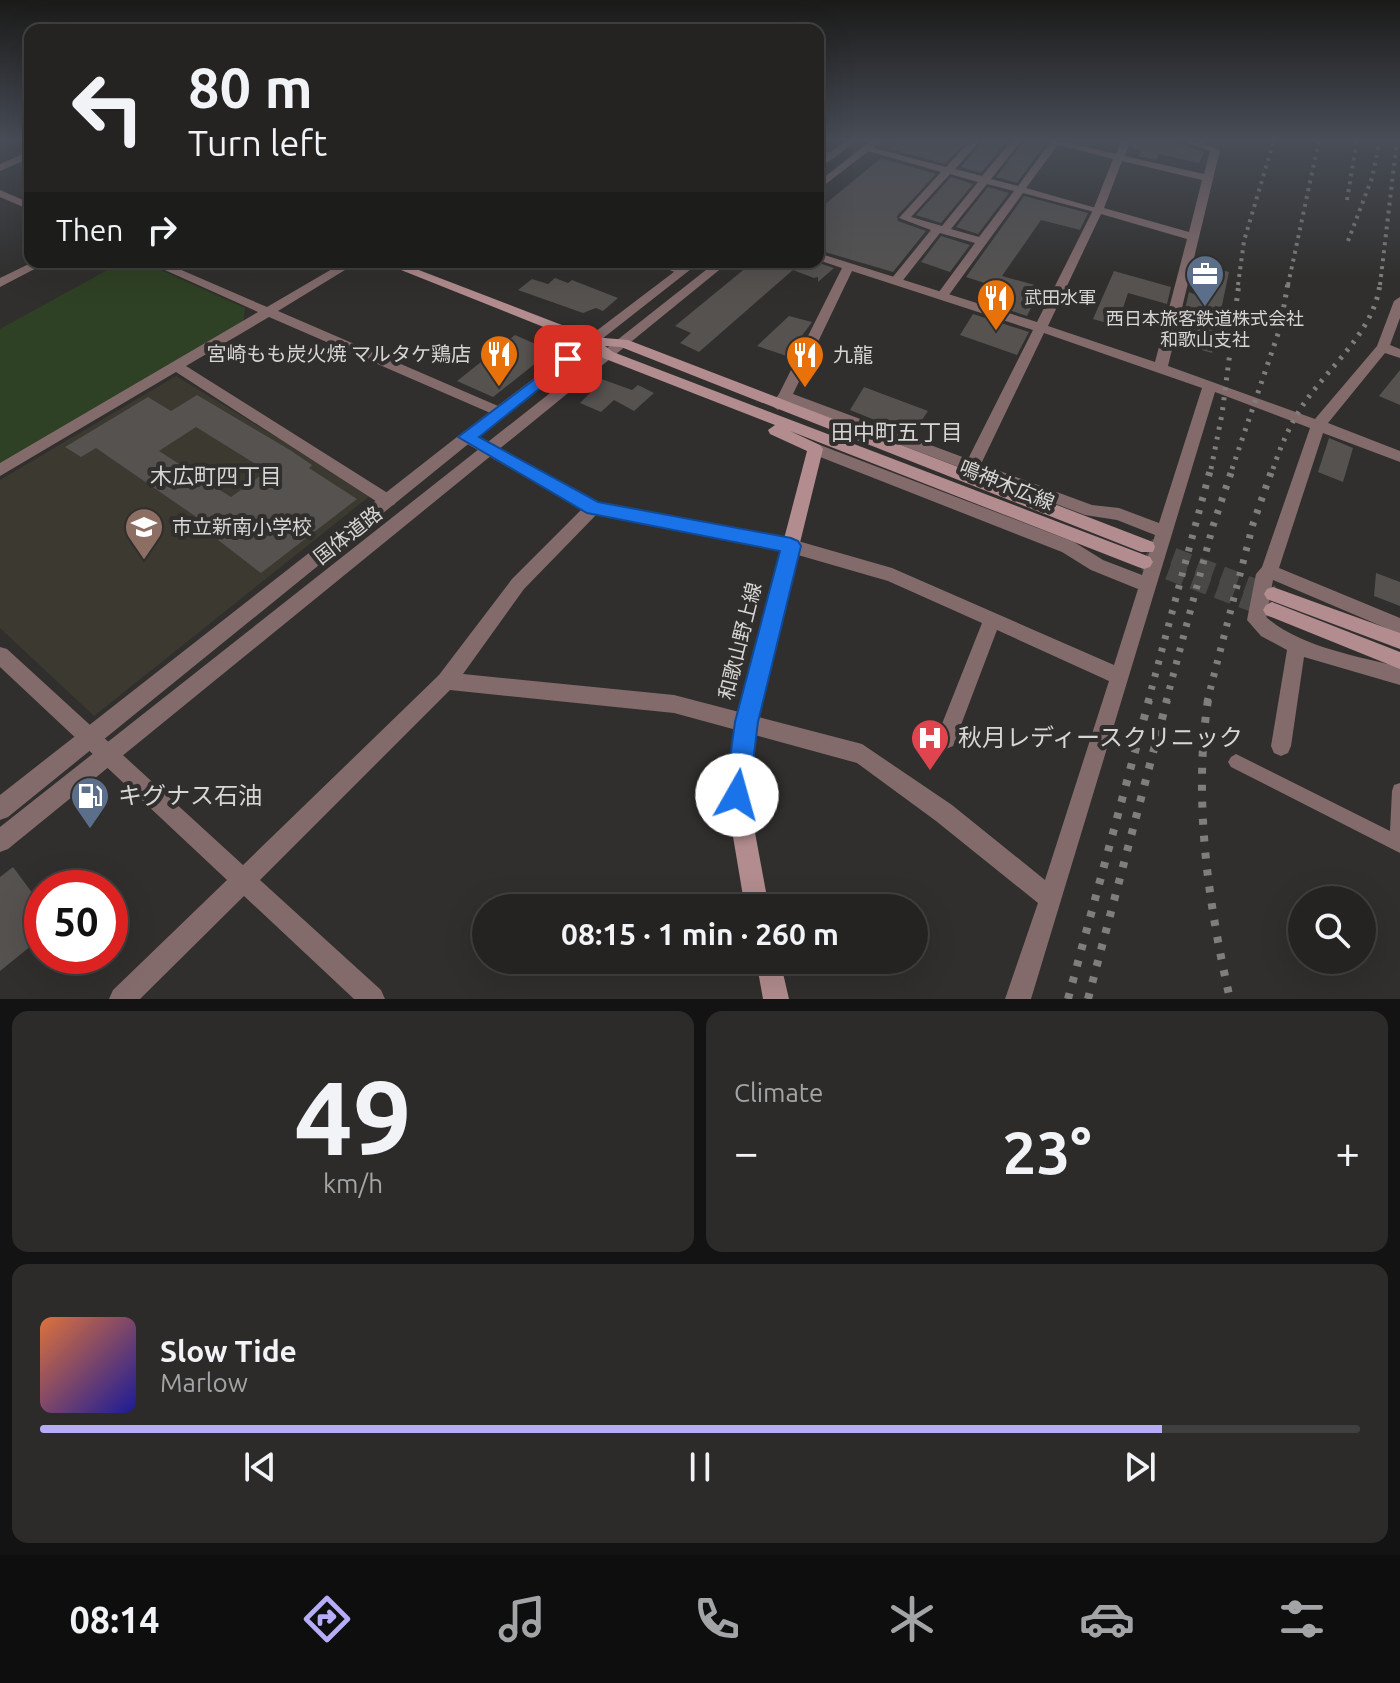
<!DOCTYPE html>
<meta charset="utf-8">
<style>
:root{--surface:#242322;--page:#2c2b2a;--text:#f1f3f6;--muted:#a3a4a5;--line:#414040;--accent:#b6acf8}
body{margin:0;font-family:Ubuntu,"Noto Sans JP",sans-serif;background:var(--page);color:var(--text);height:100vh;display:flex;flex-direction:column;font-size:30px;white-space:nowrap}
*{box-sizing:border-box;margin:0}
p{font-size:26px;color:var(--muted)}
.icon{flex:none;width:44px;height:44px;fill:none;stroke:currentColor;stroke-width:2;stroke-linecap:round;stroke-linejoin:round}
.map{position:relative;height:999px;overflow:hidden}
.sheet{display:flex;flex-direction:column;gap:12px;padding:12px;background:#141313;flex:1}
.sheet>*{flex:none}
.top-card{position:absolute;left:24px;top:24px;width:800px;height:244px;border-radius:16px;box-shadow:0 8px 32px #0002,0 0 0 2px var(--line);background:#242322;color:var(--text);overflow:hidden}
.controls{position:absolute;left:1288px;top:886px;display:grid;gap:16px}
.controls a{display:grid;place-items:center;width:88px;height:88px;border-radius:50%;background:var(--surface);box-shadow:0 8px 32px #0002,0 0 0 2px var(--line);font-size:40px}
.speed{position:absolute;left:24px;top:870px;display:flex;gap:16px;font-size:40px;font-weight:700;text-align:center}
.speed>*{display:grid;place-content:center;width:104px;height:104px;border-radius:50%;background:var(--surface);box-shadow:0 8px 32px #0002,0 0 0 2px var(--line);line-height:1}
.speed .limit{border:12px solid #d22;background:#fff;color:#111}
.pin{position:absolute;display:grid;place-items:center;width:68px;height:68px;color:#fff;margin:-34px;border-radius:16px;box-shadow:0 4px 12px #0006}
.me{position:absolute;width:88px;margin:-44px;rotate:7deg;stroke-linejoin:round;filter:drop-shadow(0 0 6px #0008)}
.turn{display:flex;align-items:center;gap:28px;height:168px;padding:0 32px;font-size:36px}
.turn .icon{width:104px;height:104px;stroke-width:2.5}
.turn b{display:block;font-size:56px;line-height:68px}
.then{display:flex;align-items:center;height:76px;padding:0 32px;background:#0003;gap:16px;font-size:30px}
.big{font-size:60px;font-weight:600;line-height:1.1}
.sheet .widget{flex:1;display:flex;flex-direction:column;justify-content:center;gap:12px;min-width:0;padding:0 28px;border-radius:16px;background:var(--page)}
.sheet .dial{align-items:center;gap:0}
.dial b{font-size:104px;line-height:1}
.song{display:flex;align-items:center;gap:24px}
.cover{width:96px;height:96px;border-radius:12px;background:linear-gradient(135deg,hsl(20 70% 55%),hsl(240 70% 35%))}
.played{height:8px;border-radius:4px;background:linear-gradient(90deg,var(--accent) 85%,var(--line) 85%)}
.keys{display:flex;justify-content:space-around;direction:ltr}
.heat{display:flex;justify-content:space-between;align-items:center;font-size:44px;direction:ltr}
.sheet .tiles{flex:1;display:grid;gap:12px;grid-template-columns:1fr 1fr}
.widget:last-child{grid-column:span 2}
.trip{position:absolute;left:472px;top:894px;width:456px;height:80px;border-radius:40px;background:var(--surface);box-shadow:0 8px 32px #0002,0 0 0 2px var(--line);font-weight:600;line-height:80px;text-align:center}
.tabs{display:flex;height:128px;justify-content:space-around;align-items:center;background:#0e0e0e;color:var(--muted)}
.tabs .icon{width:56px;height:56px}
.tabs .current{color:var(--accent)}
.tabs b{font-size:36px;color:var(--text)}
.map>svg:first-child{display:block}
</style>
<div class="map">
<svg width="1400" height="999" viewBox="0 0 1400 999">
<rect width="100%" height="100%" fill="#302f2d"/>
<path fill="#3b3930" d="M176,376L371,495L94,716L0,628V480Z"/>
<path fill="#2f4124" d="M122,262H143L245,308L243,323L0,464V329Z"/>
<path fill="#555250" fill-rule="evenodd" d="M902,140H967L945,164L890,149Z
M984,140H1008L981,173L961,167Z
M1025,140H1037L1045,144L1017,183L996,177Z
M1134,140H1170L1204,152L1199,163L1159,154L1156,160L1138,156L1142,150L1131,148Z
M881,158L936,174L897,216L898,221L926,231L893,272L818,250V210Z
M951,177L973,184L941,223L916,215Z
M988,187L1009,193L978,234L956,227Z
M1024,196L1088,213L1080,230L1041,220L1002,276L1042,287L1027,316L981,301L991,285L966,277Z
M941,236L970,245L950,272L921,262Z
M753,262H816L834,268L818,282V277L814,278L793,270L699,352L680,343L691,333L675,326Z
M1203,265L1229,272L1212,353L1178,343L1189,310L1185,309L1189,292L1194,294Z
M1114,271L1171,287L1167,304L1128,293L1117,326L1093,319Z
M555,278L568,283L572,280L618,298L603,311L596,308L583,313L518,290L532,279L548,284Z
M973,314L1029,332L1017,355L960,335Z
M789,316L812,322L787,356L757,346Z
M515,335L540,346L541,359L493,397L457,381Z
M1400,370V405L1379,396Z
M593,376L632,390L638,385L654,393L634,411L614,400L601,412L580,403L594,389L584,384Z
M864,387L928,411L912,435L850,410Z
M197,395L290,450L312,465L309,468L357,499L261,573L218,540L224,536L96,448L81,457L65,447L148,397L171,411ZM196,427L267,471L231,497L159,451Z
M1329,438L1353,448L1343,482L1318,472Z
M1376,573L1400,582V606L1374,596Z
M13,867L42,906V937L0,971V877Z"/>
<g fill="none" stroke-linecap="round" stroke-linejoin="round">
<path stroke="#494846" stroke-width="17" stroke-dasharray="17 9" stroke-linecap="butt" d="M1149,547L1273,594
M1144,562L1270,610"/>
<path fill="#836b6c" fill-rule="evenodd" d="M1236,754L1390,831L1392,791L1394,785L1400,783V853L1231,767L1228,762L1231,757Z"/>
<path fill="#836b6c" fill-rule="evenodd" d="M971,140H981L955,169L982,176L1012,140H1022L991,179L1018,186L1052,140H1058L1060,142L1026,188L1103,210L1098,213L1023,193L946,299H938L936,296L975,243L940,233L900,284H892V278L931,230L899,218L941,172L861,149L866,146L946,167ZM950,174L978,182L942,226L911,217ZM987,184L1014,191L979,237L951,229Z"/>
<path fill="#836b6c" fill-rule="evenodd" d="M1040,140H1057L1116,154L1121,140H1131L1125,156L1204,174L1210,151L1180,140H1194L1220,150L1168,366L1315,419L1377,346L1394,301L1400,297V318L1390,345L1400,349V358L1385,353L1328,423L1400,451V462L1323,433L1279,568L1400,618V634L1273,580L1266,617C1300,647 1356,656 1400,667V685L1304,657L1291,746L1288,753L1281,756L1274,753L1271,746L1287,650L1261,636L1247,620L1256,574L1262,567L1310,428L1215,392L1031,999H1005L1038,903L936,821L857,763L674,713L450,690L260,880L381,990L385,999H354L244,896L140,999H109L113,990L227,880L0,667V647L7,649L243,865L439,675L512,579L582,509L462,441L460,437L462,433H472L597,503L791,539L892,568L1114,665L1138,589L1091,570L1062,552L810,453L807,449L810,445H820L1074,542L1103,560L1142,575L1155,535L1117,520L1085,515L788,402L778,410L771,405L779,394L842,268L818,260V253L1037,322L1093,210L1113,159ZM1122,161L1202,180L1189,232L1104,208ZM1101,214L1187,239L1155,362L1048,326ZM852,271L1033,330L968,459L793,394ZM1044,333L1202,388L1159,523L1119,508L1092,505L981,464ZM596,515L791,553L888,581L982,623L936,739L939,746L946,749L953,746L997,630L1109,681L1045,880L952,805L862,744L674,695L463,674L524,589Z
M818,149L835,154L837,156L832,159L818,155Z
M30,151V158L0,171V164Z
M0,190L30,203V210L0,197Z
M33,262H48L0,287V278Z
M147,262H163L267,307L344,262H358L278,311L505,409L507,412L500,417L495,415L269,317L186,366L394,497L396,501L394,505H382L176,372L0,476V463L258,312Z
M650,262H667L688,271L682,275Z"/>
<path fill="#836b6c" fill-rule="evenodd" d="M847,140H858L818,169V161Z
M872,140H883L818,190V182Z
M687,262H700L472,441L8,817L0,820V795L462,433Z
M716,262H729L8,849L0,852V827Z"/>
<path fill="#b28c8e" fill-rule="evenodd" d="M381,262H398L593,337L628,340L1153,542L1155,547L1153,552H1141L621,347L605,346L613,352L1150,557L1153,562L1150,567L1144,569L1138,567L790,431L820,445L823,449L756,722L748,795L769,908H745L726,795L736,722L807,451L770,434L768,430L775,425L603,358L586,344Z
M1273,587L1400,633V649L1267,599L1264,594L1267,589Z
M1272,602L1400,652V669L1266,615L1263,610L1266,605Z
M756,960H780L789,999H763Z"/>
<path stroke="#7f7e7c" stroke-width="4" stroke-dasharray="3 5" stroke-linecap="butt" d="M1347,200L1357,140
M1348,241L1372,178L1380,140
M1238,285L1244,241L1274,140
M1288,285L1319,140
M1380,285L1397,140"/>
<path stroke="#7f7e7c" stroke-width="5" stroke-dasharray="3 7" stroke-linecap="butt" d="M1211,469L1222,414L1239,283
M1232,469L1280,328L1288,283
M1273,469C1281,445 1291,422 1305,402C1331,365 1375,330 1380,283"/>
<path stroke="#7f7e7c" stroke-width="7" stroke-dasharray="4 9" stroke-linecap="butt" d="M1148,702L1211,467
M1166,702L1213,526L1233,467
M1207,702L1253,524L1273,467"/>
<path stroke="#7f7e7c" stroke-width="8" stroke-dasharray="6 11" stroke-linecap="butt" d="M1208,700C1193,799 1208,902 1230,999
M1068,999L1149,700
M1088,999L1167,700"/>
</g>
<linearGradient id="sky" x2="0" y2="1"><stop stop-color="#1a1a19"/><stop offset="0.5" stop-color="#484d57"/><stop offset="1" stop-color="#484d57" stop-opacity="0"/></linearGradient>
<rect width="1400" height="280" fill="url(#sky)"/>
<path fill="#1a73e8" stroke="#114b97" stroke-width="2" d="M568,354L576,359L573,362L479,437L598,502L791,538L798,541L801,546L758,722L749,795L746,803L737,807L729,803L725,795L735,722L780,551L587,513L458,437Z"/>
<defs>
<g id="office-pin" transform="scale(2)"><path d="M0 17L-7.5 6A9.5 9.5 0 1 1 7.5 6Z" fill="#5c6f8a" stroke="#302f2d"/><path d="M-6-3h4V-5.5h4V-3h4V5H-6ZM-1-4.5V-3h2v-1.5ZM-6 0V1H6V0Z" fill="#fff"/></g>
<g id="restaurant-pin" transform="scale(2)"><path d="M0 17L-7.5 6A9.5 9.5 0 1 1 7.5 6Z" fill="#e8710a" stroke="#302f2d"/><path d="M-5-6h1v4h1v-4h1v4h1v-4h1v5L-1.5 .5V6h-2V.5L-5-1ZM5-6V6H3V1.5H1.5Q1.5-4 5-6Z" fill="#fff"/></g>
<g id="school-pin" transform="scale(2)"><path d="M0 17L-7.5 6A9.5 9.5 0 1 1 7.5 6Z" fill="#8d6e63" stroke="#302f2d"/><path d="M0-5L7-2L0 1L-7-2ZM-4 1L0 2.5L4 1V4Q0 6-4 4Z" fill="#fff"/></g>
<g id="hospital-pin" transform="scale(2)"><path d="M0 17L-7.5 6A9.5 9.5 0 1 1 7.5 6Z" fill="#e0444e" stroke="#302f2d"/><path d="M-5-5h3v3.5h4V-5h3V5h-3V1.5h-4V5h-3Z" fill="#fff"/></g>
<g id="fuel-pin" transform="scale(2)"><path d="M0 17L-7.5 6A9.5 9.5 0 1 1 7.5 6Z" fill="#5c6f8a" stroke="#302f2d"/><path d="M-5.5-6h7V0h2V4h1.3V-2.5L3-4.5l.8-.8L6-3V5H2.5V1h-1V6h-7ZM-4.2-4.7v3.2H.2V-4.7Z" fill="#fff"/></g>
</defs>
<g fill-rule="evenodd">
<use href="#office-pin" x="1205" y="274"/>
<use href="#restaurant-pin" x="996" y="298"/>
<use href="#restaurant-pin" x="499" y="354"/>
<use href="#restaurant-pin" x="805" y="355"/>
<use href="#school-pin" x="144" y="527"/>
<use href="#hospital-pin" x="930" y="738"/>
<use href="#fuel-pin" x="90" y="796"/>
</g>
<g text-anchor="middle" stroke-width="8" stroke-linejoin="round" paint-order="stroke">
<g font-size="18" fill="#d7d6d5" stroke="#302f2d" text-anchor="start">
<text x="1024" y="304">武田水軍</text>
<text x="1205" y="325" text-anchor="middle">西日本旅客鉄道株式会社<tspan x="1205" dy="21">和歌山支社</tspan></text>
</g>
<g font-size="20" fill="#d7d6d5" stroke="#302f2d" text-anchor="start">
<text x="471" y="361" text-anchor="end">宮崎もも炭火焼 マルタケ鶏店</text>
<text x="833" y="362">九龍</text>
<text x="172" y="534">市立新南小学校</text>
</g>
<g font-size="20" fill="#d7d6d5" stroke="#302f2d">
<text transform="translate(1007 485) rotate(22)" y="7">鳴神木広線</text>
<text transform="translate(348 535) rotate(-38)" y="7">国体道路</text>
<text transform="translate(740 641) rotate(-76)" y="7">和歌山野上線</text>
</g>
<g font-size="22" fill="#d7d6d5" stroke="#302f2d">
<text x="897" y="440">田中町五丁目</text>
<text x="216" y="484">木広町四丁目</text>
</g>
<g font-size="24" fill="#d7d6d5" stroke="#302f2d" text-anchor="start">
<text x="958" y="746">秋月レディースクリニック</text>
<text x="118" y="804">キグナス石油</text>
</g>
</g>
</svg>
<div class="controls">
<a><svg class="icon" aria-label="search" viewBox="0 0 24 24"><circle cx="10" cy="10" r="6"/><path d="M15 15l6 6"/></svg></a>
</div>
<div class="speed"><div class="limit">50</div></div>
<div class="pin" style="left:568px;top:359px;background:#d93025"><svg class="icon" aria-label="arrive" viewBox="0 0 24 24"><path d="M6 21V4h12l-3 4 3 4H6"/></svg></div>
<svg class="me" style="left:737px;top:795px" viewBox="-20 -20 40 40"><circle r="19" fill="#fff"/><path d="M0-13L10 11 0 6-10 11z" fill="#1a73e8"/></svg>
<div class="trip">08:15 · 1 min · 260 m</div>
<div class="top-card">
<div class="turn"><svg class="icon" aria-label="left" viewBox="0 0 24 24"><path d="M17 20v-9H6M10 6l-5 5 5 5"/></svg><div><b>80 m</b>Turn left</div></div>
<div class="then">Then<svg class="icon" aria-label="right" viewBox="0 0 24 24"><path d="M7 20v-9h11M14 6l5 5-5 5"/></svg></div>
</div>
</div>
<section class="sheet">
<div class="tiles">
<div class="widget dial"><b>49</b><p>km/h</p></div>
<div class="widget"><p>Climate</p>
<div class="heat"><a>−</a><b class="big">23°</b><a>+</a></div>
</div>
<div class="widget">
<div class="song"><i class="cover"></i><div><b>Slow Tide</b><p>Marlow</p></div></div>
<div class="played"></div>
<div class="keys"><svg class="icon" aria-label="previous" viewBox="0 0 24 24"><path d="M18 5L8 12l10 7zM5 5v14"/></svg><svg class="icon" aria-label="pause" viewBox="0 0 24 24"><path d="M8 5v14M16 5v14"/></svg><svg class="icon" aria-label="next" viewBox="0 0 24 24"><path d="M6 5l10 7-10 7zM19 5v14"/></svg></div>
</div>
</div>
</section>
<nav class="tabs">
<b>08:14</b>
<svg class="icon current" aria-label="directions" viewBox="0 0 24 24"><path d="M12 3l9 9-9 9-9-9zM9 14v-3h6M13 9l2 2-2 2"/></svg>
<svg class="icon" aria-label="music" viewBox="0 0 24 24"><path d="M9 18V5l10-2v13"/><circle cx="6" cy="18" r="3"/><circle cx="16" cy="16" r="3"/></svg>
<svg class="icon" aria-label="phone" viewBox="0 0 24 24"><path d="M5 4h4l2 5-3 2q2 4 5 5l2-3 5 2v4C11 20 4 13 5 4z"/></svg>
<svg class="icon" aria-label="climate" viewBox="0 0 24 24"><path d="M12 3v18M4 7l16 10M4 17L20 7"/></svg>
<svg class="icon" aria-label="car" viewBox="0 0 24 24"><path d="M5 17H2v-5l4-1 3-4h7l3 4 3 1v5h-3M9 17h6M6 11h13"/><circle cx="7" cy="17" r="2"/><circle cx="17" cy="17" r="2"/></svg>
<svg class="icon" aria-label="filters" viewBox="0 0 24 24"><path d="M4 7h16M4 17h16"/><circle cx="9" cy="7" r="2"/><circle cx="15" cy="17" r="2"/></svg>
</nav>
